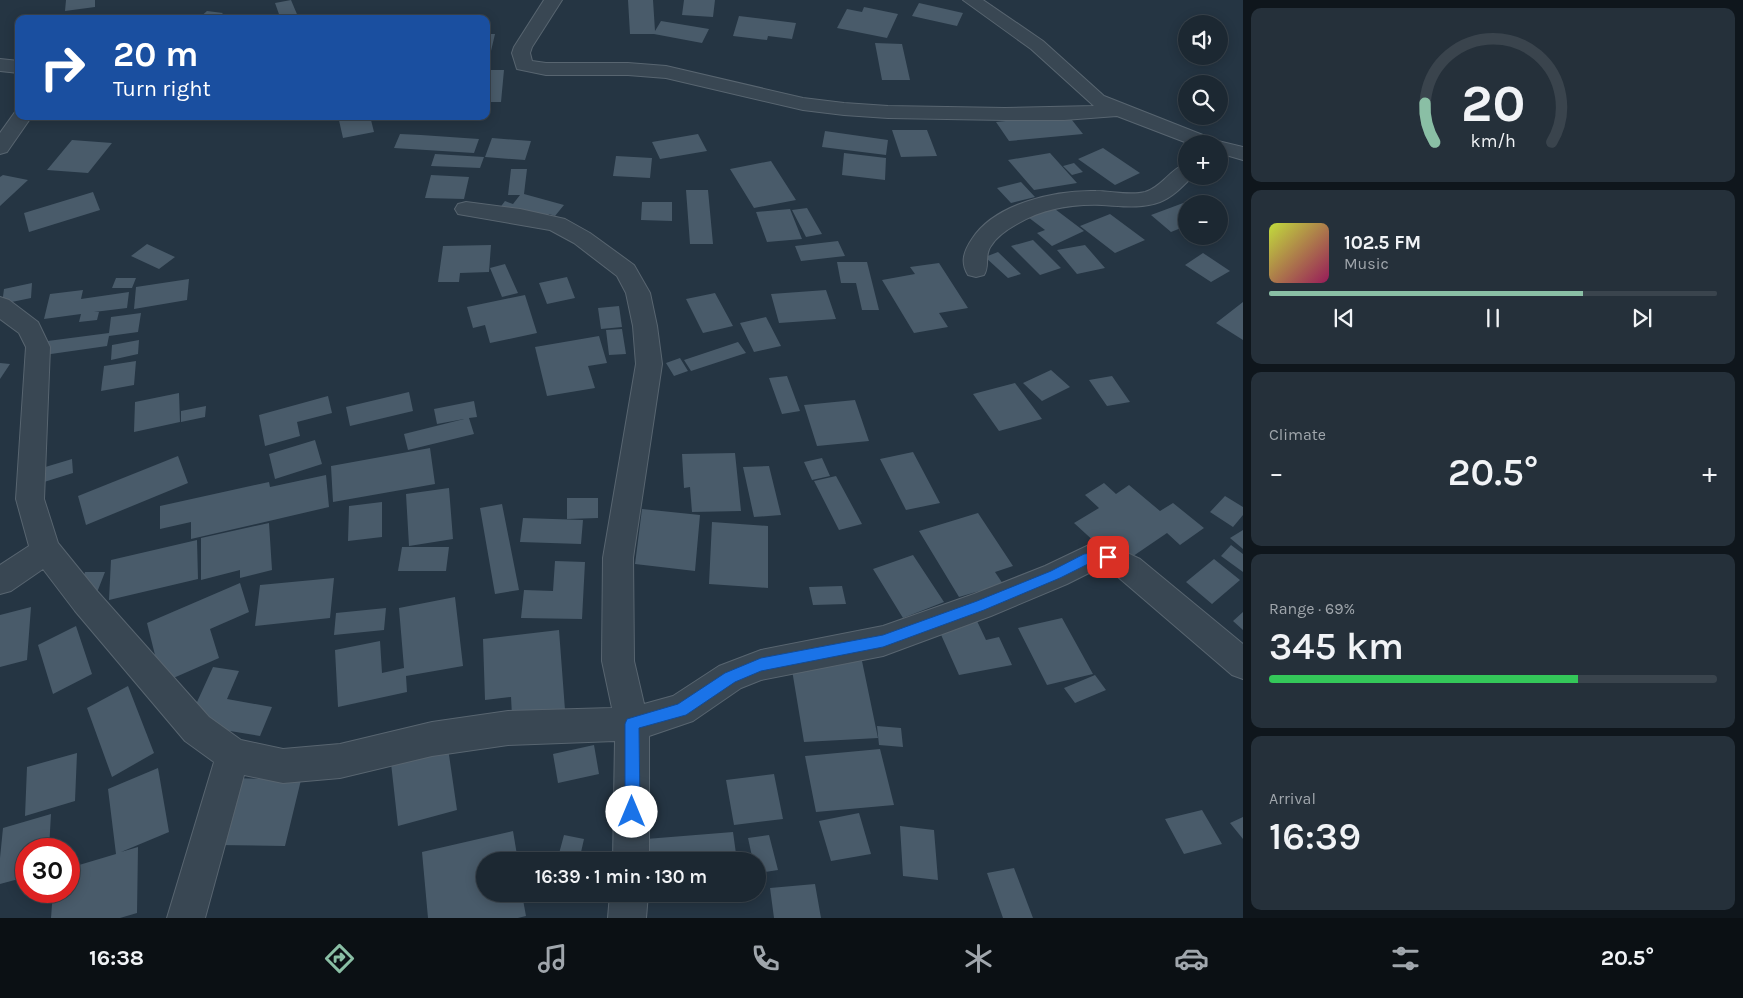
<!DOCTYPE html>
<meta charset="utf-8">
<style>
:root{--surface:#1c2832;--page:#25303a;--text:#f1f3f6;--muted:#a0a6ac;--line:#3a444d;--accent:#8abfa5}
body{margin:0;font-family:Karla,sans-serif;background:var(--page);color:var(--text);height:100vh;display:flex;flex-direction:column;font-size:19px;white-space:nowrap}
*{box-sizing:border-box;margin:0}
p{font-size:16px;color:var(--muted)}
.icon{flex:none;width:28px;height:28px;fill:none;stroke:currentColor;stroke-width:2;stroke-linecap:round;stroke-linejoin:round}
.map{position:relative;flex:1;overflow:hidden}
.sheet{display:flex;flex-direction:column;gap:8px;padding:8px;background:#0f161c;width:500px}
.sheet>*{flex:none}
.top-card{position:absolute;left:15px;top:15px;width:475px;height:105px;border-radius:10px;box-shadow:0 2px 12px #0003,0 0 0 1px var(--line);background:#1a4fa0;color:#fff;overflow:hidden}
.buttons{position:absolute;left:1178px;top:15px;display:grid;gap:10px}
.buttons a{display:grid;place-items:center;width:50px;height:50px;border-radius:50%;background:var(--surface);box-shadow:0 2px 12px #0003,0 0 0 1px var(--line);font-size:25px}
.speed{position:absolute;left:15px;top:838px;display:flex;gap:10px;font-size:25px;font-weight:700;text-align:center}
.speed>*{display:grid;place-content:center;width:65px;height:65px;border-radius:50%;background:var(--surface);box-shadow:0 2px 12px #0003,0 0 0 1px var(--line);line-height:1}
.speed .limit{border:8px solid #d22;background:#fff;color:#111}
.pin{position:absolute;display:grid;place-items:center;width:42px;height:42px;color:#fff;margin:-21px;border-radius:10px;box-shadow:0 2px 8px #0006}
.me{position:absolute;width:55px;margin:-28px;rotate:0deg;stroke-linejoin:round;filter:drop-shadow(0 0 4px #0008)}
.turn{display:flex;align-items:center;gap:18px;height:105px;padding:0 15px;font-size:22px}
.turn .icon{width:65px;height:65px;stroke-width:2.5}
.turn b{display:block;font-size:35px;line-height:42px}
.big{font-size:38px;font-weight:600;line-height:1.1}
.sheet .widget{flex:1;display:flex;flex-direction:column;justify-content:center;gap:8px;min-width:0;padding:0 18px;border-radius:10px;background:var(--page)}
.sheet .dial{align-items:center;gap:0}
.dial svg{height:130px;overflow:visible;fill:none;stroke:var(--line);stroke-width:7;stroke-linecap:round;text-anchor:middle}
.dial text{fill:var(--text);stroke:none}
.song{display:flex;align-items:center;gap:15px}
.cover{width:60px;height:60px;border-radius:8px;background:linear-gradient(135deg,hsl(70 70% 55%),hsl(330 70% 35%))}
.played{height:5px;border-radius:2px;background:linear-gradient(90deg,var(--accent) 70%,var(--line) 70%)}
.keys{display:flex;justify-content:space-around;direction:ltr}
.heat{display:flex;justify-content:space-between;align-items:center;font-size:28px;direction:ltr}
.charge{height:8px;border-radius:4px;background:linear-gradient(90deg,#34c759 69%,var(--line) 0)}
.trip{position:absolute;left:476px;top:852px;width:290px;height:50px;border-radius:25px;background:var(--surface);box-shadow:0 2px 12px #0003,0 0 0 1px var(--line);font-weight:600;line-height:50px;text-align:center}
.menu{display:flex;height:80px;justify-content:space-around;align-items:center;background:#0b1014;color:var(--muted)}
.menu .icon{width:35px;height:35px}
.menu .on{color:var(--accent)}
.menu b{font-size:22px;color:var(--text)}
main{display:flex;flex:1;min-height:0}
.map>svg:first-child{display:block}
</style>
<main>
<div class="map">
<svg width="1243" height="918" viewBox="0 0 1243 918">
<rect width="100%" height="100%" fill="#253543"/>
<path fill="#495b6a" d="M66,0H95V7L65,11Z
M291,0L299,19H276L280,17L275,3Z
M628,0H653L655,31L661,21L709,29L702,43L654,34H630Z
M684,0H715L713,17L682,15Z
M919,3L963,13L957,26L912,16Z
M864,7L898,14L887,38L837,28L847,9L862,12Z
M207,11L223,13L217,19H198Z
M91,14L90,19H69V18Z
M739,16L796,23L792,39L768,36L767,40L733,36Z
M486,34H495L491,51H486Z
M875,43L902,44L910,80H882Z
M486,70H504L501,102H486Z
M1068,115L1083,134L1009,141L996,122Z
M338,116H370L374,132L343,138Z
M892,130H927L937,156L901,157Z
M825,131L888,140L886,155L822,147Z
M400,134L421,135L479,139L474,153L394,148Z
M698,134L707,151L660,159L652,142Z
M492,138L531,141L525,160L485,157Z
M72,140L112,143L88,173L47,170Z
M1103,148L1140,173L1115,185L1078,159Z
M844,153L886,158L885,180L842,175Z
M1050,153L1077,183L1034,190L1008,160Z
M435,154L484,157L480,168L431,166Z
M616,156L652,158L650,178L613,176Z
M771,161L796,200L754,208L730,169Z
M1074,163L1083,172L1072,175L1063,166Z
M511,169H527L524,194L564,205L555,216L549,214L541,225L496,213L505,201L513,204L520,195H508Z
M3,175L28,180L0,206V177Z
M431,175L469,177L464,199L425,198Z
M1021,182L1035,197L1011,203L997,188Z
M686,190H708L713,244H690Z
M93,192L100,210L29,232L24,213Z
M1194,199L1200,204H1186V226L1171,232L1151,215Z
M642,202H672V221L641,220Z
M1047,203L1084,231L1052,246L1037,233L1045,230L1024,214Z
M807,208L822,234L806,237L792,210Z
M790,209L802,239L767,242L756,212Z
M1110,214L1145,240L1115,253L1080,226Z
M1033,240L1061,268L1040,275L1011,246Z
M838,241L845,256L801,261L795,246Z
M147,244L175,257L159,269L131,256Z
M491,245L489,272L460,273L459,282H438L443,246Z
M1085,245L1105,268L1077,274L1057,250Z
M998,252L1021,274L1008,278L985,257Z
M1203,253L1230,271L1211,282L1185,265Z
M837,262H867L879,310H862L856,283H841Z
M939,263L968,308L939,313L948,327L914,333L882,280L915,274L910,267Z
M505,264L518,293L502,297L490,268Z
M567,277L575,298L547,304L539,283Z
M116,278H136L132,288H112Z
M189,279L187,300L134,309L136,287Z
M32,283L31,298L2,304L4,289Z
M83,290L81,299L129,292L127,308L94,312H99L97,320L79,322L81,314L44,319L50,294Z
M826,290L836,319L779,323L771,294Z
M715,293L733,326L703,333L686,299Z
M525,295L537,333L490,343L485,325L473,328L467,307Z
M1243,302V340L1216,323Z
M619,306L622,327L601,329L598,308Z
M141,313L138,332L109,336L107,346L37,356L40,342L109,333L111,317Z
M766,317L781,346L754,352L740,323Z
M622,329L626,354L609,355L606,330Z
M599,336L607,363L588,366L595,388L547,396L535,347Z
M139,340L138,354L111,360L112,345Z
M738,342L746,353L691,371L684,360Z
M680,358L688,371L674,376L666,363Z
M136,361L134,385L101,391L104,366Z
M0,363L10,364L0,379Z
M1051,370L1070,387L1042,401L1023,383Z
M787,376L800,411L782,414L769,378Z
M1112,376L1130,402L1107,406L1089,380Z
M1015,383L1042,419L999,431L973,394Z
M409,392L413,411L350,426L346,407Z
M179,393L180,422L134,432L135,402Z
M328,396L332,413L297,422L300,436L265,446L259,415Z
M855,400L869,441L817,446L804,405Z
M474,401L477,417L469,418L474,434L408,450L404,434L464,419L437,424L434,409Z
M206,406L205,417L181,422V411Z
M315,440L322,464L275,479L269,454Z
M430,448L435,484L333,502L331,466Z
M913,452L940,503L906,510L880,459Z
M735,453L741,511L692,512L690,487L684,488L682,454Z
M178,456L188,483L86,525L78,496Z
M822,458L830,476L812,480L804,462Z
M72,459L73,473L44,482L45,493L22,500V474Z
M769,466L781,515L754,517L743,467Z
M326,475L329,507L191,539V522L160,529V506L269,482L270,487Z
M836,476L862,524L839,530L814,481Z
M1104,483L1116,494L1129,485L1160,511L1173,503L1204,528L1180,545L1167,533L1120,565L1074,523L1099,508L1085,495Z
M449,488L453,539L409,546L406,494Z
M1225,496L1243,507V515L1233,527L1210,512Z
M567,498H598V518L567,519Z
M382,502V537L348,541L349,506Z
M502,504L519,590L495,594L480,508Z
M642,509L700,515L695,571L635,564Z
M978,513L1013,566L995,572L1003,584L959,597L919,531Z
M523,518L583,520L581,544L520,542Z
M712,522L768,526V588L709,584Z
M269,523L272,570L240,578V570L201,580V538Z
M1243,530V549L1230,538Z
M197,540L198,579L109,600L111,560Z
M1231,545L1243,554V572L1221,556Z
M402,547H449L446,571H398Z
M913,555L944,602L903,618L873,569Z
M1214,559L1240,580L1212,604L1186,582Z
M555,561L585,562L582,619L521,618L524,590L553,591Z
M85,572H105L96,595H77Z
M334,578L330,618L255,626L260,585Z
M240,583L249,612L210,629L219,658L162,683L147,623Z
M842,586L846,604L813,605L809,587Z
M455,597L463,666L406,676L407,692L338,707L335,650L380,641L382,673L404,668L399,608Z
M31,607L27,660L0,667V615Z
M386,608L384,630L334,635L336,613Z
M1243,612V630L1233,621Z
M1062,618L1093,674L1047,685L1018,628Z
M977,621L986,640L999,637L1012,665L959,675L938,628Z
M76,626L92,674L53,694L38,645Z
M559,630L565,710L512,716L511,697L485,700L483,639Z
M862,661L878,738L804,742L791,664Z
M213,667L239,671L227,699L272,707L260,736L187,724Z
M1095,675L1106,690L1075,703L1064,688Z
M128,686L154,753L112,777L87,708Z
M877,726L901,728L903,747L879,745Z
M594,745L599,774L558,783L553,754Z
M448,748L457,810L398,826L391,763Z
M880,749L894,805L816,812L805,756Z
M77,753L75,801L25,816L27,767Z
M158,768L169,832L121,852L138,847L137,913L120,918H51L53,891H69V868L116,854L108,789Z
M774,774L783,819L734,825L726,780Z
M235,778L301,780L285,846L217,845Z
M1202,810L1222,844L1184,854L1165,819Z
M859,813L871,854L831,861L819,821Z
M51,814L49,849H26V877L0,884V858L3,828Z
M1243,817V839L1230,823Z
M900,826L934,830L938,880L903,876Z
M513,831L518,861H485V894H522L526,916L518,918H428L422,852Z
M733,832L737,861H648L646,839Z
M564,835L584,839L579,861H557Z
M769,835L778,870L758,873V861H753L748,838Z
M1014,868L1033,918H1003L987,873Z
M815,884L821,918H774L770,888Z"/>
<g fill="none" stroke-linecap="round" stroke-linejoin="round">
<g stroke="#586570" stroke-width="2">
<path id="street" d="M544,0H562L532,47L530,53L532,61L546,63H628L666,66L803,98L844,103L888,106L1005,108L1094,106L1031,49L963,0H983L1043,41L1104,96L1218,141L1243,147V160L1219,153V144H1190L1117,116L1064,120H1005L888,118L844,115L803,110L666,78L628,75H546L517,69L512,53L514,47Z
M0,59L19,61V73L0,71Z
M19,111V116H32L7,152L0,154V133L15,112Z
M1186,164V176H1193C1183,186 1173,197 1160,202C1141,209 1122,206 1102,205C1072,204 1044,208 1017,224C1008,229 997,236 991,246C984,255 990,266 984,275L976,277L968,275C960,262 964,251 972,239C995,203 1056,190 1096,191C1111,191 1130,196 1145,192C1162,187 1170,169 1186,164Z
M466,202L520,209L565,219L590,233L634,265L650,293L657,326L662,364L633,558L634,661L644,704L673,696L719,666L761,650L883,626L974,594L1045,566L1089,545L1108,544L1140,559L1243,644V679L1232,675L1118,577L1105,570L1093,571L1067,584L991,616L883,656L761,680L741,688L693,721L649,736V861H613L615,741L508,745L432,756L340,778L283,783L244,775L205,918H167L214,762L185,741L75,611L43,569L11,591L0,594V565L29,546L16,499L26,347L19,333L0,319V297L9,300L38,322L50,347L44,499L58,543L97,591L209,717L241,740L283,749L340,744L432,722L508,711L612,708L602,661L603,558L636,364L633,326L626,293L617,276L574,243L550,230L458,214L455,209L458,204Z
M610,894H648L646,918H608Z"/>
</g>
<use href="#street" fill="#394753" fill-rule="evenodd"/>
</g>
<path fill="#1a73e8" stroke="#114b97" d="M1108,551L1112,553L1114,557L1112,560L1090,563L1060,578L984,610L883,647L761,671L735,682L686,715L639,728L640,812L637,817L632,819L627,817L625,812V724L627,719L678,704L725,673L761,658L883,635L977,601L1051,571L1084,554Z"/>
</svg>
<div class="buttons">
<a><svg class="icon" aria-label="sound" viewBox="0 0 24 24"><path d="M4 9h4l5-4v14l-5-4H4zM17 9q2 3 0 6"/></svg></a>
<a><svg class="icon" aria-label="search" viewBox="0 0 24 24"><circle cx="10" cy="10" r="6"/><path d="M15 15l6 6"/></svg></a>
<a>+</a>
<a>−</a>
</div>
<div class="speed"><div class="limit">30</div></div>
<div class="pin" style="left:1108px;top:557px;background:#d93025"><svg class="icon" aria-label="arrive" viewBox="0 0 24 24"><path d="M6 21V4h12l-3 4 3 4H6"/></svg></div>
<svg class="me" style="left:632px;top:812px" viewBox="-20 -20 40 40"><circle r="19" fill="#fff"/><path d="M0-13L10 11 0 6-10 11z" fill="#1a73e8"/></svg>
<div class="trip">16:39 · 1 min · 130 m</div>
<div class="top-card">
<div class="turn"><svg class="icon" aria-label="right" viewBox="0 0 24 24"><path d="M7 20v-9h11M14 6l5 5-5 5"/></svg><div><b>20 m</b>Turn right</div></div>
</div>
</div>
<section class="sheet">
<div class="widget dial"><svg viewBox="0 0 100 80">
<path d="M14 69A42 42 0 1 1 86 69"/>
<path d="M14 69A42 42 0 0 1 8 45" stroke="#8abfa5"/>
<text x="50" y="56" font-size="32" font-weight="700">20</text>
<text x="50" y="72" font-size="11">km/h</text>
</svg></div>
<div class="widget">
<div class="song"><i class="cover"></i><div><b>102.5 FM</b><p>Music</p></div></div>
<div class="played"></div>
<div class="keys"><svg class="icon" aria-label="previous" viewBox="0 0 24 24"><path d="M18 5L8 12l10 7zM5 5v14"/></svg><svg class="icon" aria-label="pause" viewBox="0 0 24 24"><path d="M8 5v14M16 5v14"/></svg><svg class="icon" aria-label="next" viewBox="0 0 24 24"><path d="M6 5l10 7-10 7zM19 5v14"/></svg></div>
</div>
<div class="widget"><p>Climate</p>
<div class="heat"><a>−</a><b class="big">20.5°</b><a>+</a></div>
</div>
<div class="widget"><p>Range · 69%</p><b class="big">345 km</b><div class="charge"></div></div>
<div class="widget"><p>Arrival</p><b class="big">16:39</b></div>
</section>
</main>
<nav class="menu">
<b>16:38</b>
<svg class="icon on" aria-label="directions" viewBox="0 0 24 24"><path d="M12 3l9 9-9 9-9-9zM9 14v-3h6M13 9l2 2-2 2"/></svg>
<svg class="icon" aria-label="music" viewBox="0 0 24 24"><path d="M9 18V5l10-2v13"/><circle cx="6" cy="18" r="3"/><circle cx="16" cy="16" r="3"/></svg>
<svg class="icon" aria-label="phone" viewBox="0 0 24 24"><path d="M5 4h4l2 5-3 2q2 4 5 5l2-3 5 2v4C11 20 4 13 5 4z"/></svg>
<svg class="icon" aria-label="climate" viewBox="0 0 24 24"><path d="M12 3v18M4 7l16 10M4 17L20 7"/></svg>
<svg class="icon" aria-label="car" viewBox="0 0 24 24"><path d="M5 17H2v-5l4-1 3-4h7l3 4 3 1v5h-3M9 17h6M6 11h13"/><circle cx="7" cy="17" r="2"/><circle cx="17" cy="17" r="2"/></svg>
<svg class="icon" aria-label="filters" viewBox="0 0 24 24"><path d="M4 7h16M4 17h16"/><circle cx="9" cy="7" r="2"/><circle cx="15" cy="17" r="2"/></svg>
<b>20.5°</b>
</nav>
